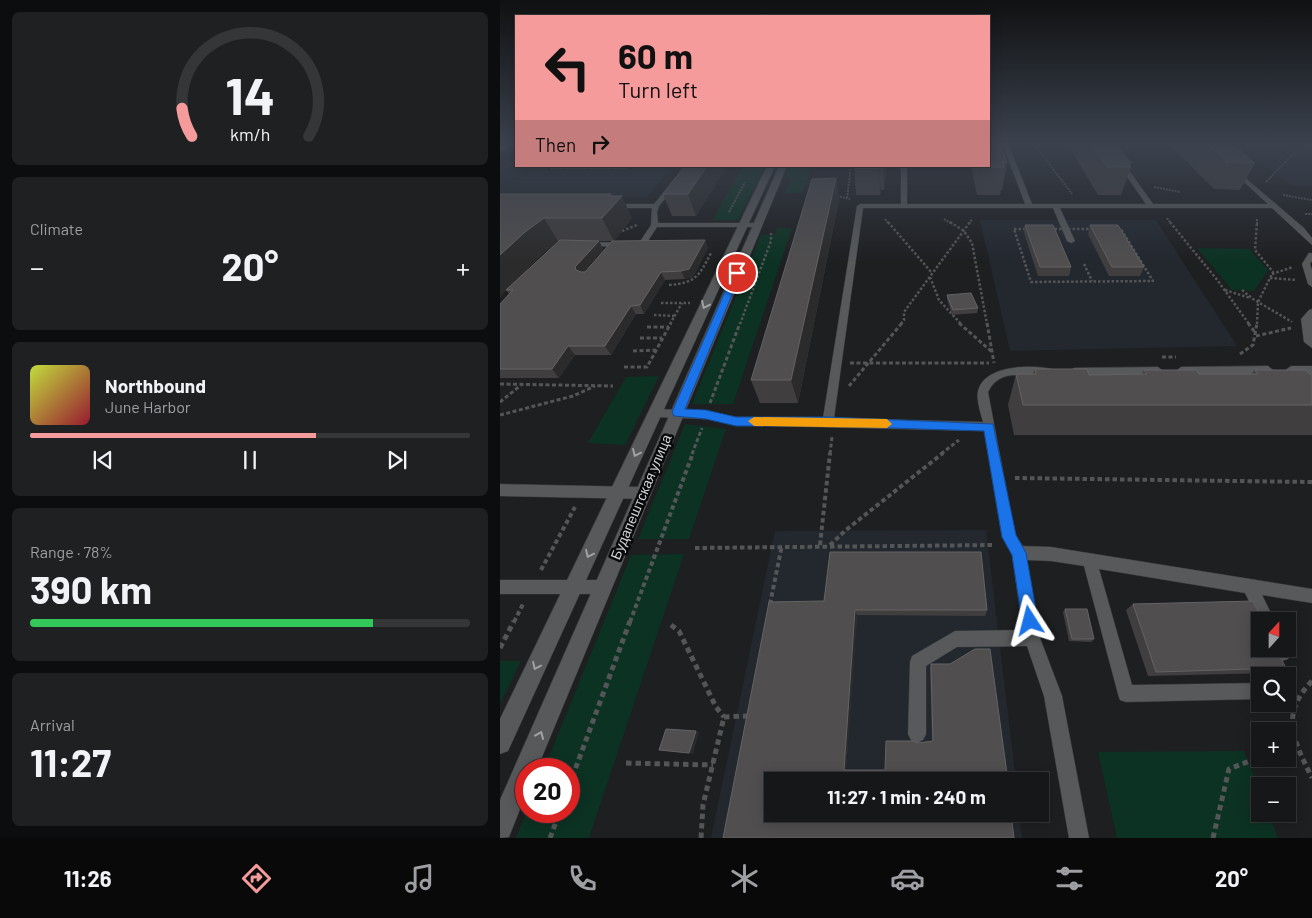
<!DOCTYPE html>
<meta charset="utf-8">
<style>
:root{--surface:#161719;--page:#1f2022;--text:#f1f3f6;--muted:#9e9fa2;--line:#353638;--accent:#f59b9b}
body{margin:0;font-family:Barlow,sans-serif;background:var(--page);color:var(--text);height:100vh;display:flex;flex-direction:column;font-size:19px;white-space:nowrap}
*{box-sizing:border-box;margin:0}
p{font-size:16px;color:var(--muted)}
.icon{flex:none;width:28px;height:28px;fill:none;stroke:currentColor;stroke-width:2;stroke-linecap:round;stroke-linejoin:round}
.map{position:relative;flex:1;overflow:hidden}
.sheet{display:flex;flex-direction:column;gap:12px;padding:12px;background:#0c0d0e;width:500px}
.sheet>*{flex:none}
.hud{position:absolute;left:15px;top:15px;width:475px;height:152px;border-radius:0px;box-shadow:0 2px 12px #0003,0 0 0 1px var(--line);background:#f59b9b;color:#111;overflow:hidden}
.needle{width:32px;rotate:21deg}
.controls{position:absolute;left:751px;top:612px;display:grid;gap:10px}
.controls a{display:grid;place-items:center;width:45px;height:45px;border-radius:0px;background:var(--surface);box-shadow:0 2px 12px #0003,0 0 0 1px var(--line);font-size:25px}
.speed{position:absolute;left:15px;top:758px;display:flex;gap:10px;font-size:25px;font-weight:700;text-align:center}
.speed>*{display:grid;place-content:center;width:65px;height:65px;border-radius:50%;background:var(--surface);box-shadow:0 2px 12px #0003,0 0 0 1px var(--line);line-height:1}
.speed .limit{border:8px solid #d22;background:#fff;color:#111}
.pin{position:absolute;display:grid;place-items:center;width:42px;height:42px;color:#fff;margin:-21px;border:2px solid #fff;border-radius:50%;box-shadow:0 1px 5px #0007}
.me{position:absolute;width:55px;margin:-28px;rotate:351deg;stroke-linejoin:round;filter:drop-shadow(0 0 4px #0008)}
.turn{display:flex;align-items:center;gap:18px;height:105px;padding:0 20px;font-size:22px}
.turn .icon{width:65px;height:65px;stroke-width:2.5}
.turn b{display:block;font-size:35px;line-height:42px}
.then{display:flex;align-items:center;height:48px;padding:0 20px;background:#0003;gap:10px;font-size:19px}
.big{font-size:38px;font-weight:700;line-height:1.1}
.sheet .card{flex:1;display:flex;flex-direction:column;justify-content:center;gap:8px;min-width:0;padding:0 18px;border-radius:8px;background:var(--page)}
.sheet .dial{align-items:center;gap:0}
.dial svg{height:130px;overflow:visible;fill:none;stroke:var(--line);stroke-width:7;stroke-linecap:round;text-anchor:middle}
.dial text{fill:var(--text);stroke:none}
.song{display:flex;align-items:center;gap:15px}
.cover{width:60px;height:60px;border-radius:8px;background:linear-gradient(135deg,hsl(70 70% 55%),hsl(350 70% 35%))}
.played{height:5px;border-radius:2px;background:linear-gradient(90deg,var(--accent) 65%,var(--line) 65%)}
.keys{display:flex;justify-content:space-around;direction:ltr}
.heat{display:flex;justify-content:space-between;align-items:center;font-size:28px;direction:ltr}
.charge{height:8px;border-radius:4px;background:linear-gradient(90deg,#34c759 78%,var(--line) 0)}
.trip{position:absolute;left:264px;top:772px;width:285px;height:50px;border-radius:0px;background:var(--surface);box-shadow:0 2px 12px #0003,0 0 0 1px var(--line);font-weight:700;line-height:50px;text-align:center}
.tab-bar{display:flex;height:80px;justify-content:space-around;align-items:center;background:#09090a;color:var(--muted)}
.tab-bar .icon{width:35px;height:35px}
.tab-bar .current{color:var(--accent)}
.tab-bar b{font-size:22px;color:var(--text)}
main{display:flex;flex:1;min-height:0}
.map>svg:first-child{display:block}
</style>
<main>
<section class="sheet">
<div class="card dial"><svg viewBox="0 0 100 80">
<path d="M14 69A42 42 0 1 1 86 69"/>
<path d="M14 69A42 42 0 0 1 8 52" stroke="#f59b9b"/>
<text x="50" y="56" font-size="32" font-weight="700">14</text>
<text x="50" y="72" font-size="11">km/h</text>
</svg></div>
<div class="card"><p>Climate</p>
<div class="heat"><a>−</a><b class="big">20°</b><a>+</a></div>
</div>
<div class="card">
<div class="song"><i class="cover"></i><div><b>Northbound</b><p>June Harbor</p></div></div>
<div class="played"></div>
<div class="keys"><svg class="icon" aria-label="previous" viewBox="0 0 24 24"><path d="M18 5L8 12l10 7zM5 5v14"/></svg><svg class="icon" aria-label="pause" viewBox="0 0 24 24"><path d="M8 5v14M16 5v14"/></svg><svg class="icon" aria-label="next" viewBox="0 0 24 24"><path d="M6 5l10 7-10 7zM19 5v14"/></svg></div>
</div>
<div class="card"><p>Range · 78%</p><b class="big">390 km</b><div class="charge"></div></div>
<div class="card"><p>Arrival</p><b class="big">11:27</b></div>
</section>
<div class="map">
<svg width="812" height="838" viewBox="0 0 812 838">
<rect width="100%" height="100%" fill="#1e1f21"/>
<path fill="#23282f" d="M736,145H812V186H792L748,152H745Z
M16,157V166H173L147,197H0V169Z
M480,220H656L737,346L510,351Z
M486,530L516,781H272V814H519L522,838H211L275,531Z"/>
<path fill="#0c3223" d="M243,166H265L238,220H212Z
M289,166H312L302,193H285L291,179L284,178Z
M277,228H292L233,404H192L261,235H274Z
M697,248L749,249L768,270L754,291L732,290Z
M159,376L125,445L88,443L126,377Z
M185,424L226,429L189,539H138Z
M184,554L89,838H16L27,811H69V769H44L131,555Z
M0,661H21L0,704Z
M744,751L760,791V814H769L778,838H617L598,752Z"/>
<g fill="none" stroke-linecap="round" stroke-linejoin="round">
<g stroke="#38393b" stroke-width="1">
<path id="service" d="M3,145H10L0,152V147Z
M503,145H509L532,204H646L605,145H611L653,204H768L733,172L732,171L735,169L804,228L812,238V245L772,208H560L575,241L571,243L567,241L553,208H363L334,418L483,422C481,414 476,400 478,391C484,365 531,364 552,369L553,372C541,386 504,360 488,392L515,535L523,546L551,547L812,589V603L762,595L775,621H760V623L745,593L599,569L632,685L760,683V699L626,702L620,700L618,694L584,566L551,561L527,560L540,638L562,696L589,838H569L544,696L527,646L457,647L426,666V734L423,740L417,743L411,740L408,734L410,662L412,656L455,631L523,630L512,555L502,537L484,431L236,425L206,419L155,417L149,413L155,409L206,411L236,417L323,418L357,206L360,204H401V166H407V204H525Z
M185,166H191L159,206L157,212L158,223H261V227H157L144,247L84,246L83,244L87,242L139,243L151,225L152,208H112L109,206L112,204H154Z
M809,253H812V261L810,264L812,270V287L808,284L802,264Z
M812,309V348L804,342L801,319L809,310Z
M768,366L773,370L768,374L681,375L676,371L681,367Z
M791,366H812V374L787,373L786,370Z
M658,367L663,371L658,375L574,376L569,372L574,368Z
M0,484L143,487L148,489L149,493L148,497L143,499L0,496Z
M0,580H103L108,582L110,587L108,592L103,594H0Z
M788,647L790,653L788,659L782,661L776,659L772,649H788Z"/>
</g>
<g stroke="#38393b" stroke-width="1">
<path id="tertiary" d="M267,166H275L8,751L0,754V719Z
M279,166H287L37,769H26V794L9,837L0,838V800Z"/>
</g>
<path stroke="#545557" stroke-width="2" stroke-dasharray="2 1" stroke-linecap="butt" d="M535,145L572,194
M50,166V168H124L129,166
M766,182L801,146L799,145
M654,187L680,192
M334,195L350,199
M783,195L812,200
M347,198L351,166
M229,212L245,182
M805,214H812
M667,218L671,224
M385,219L389,224
M444,219L452,224
M469,224L472,219
M757,224V219"/>
<path stroke="#545557" stroke-width="2.5" stroke-dasharray="2.5 2" stroke-linecap="butt" d="M388,222L432,273
M450,222L464,231L472,243L487,324
M670,222L718,281L749,324
M514,229H621L653,281L531,282Z
M122,231L137,225
M584,264L592,281
M772,274L793,267
M430,277L439,300L461,324
M770,278L797,280
M169,285C196,283 199,276 211,253
M725,290L750,298
M742,290L753,299L792,322
M161,303H190
M154,315L175,316
M170,324L182,303
M240,324L271,241V233
M401,324L404,320V312L470,222
M757,324L758,302L773,272L755,250L757,222"/>
<path stroke="#545557" stroke-width="3" stroke-dasharray="4 2.5" stroke-linecap="butt" d="M459,323L491,351
M487,323L494,363
M748,323L756,334
M147,327H169
M756,336L791,328
M140,338H162
M133,351L156,350
M740,354L753,345L757,323
M662,357H676
M350,363H489
M124,367H147L171,323
M0,384L113,386
M349,386L402,323
M0,402L21,385
M210,403L240,323
M0,415L73,396L95,386
M192,454L202,428
M330,454L332,437
M441,454L459,440"/>
<path stroke="#545557" stroke-width="4" stroke-dasharray="4.5 3" stroke-linecap="butt" d="M515,478L812,482
M320,545L330,453
M330,545L346,530L443,453
M195,548L495,545
M41,570L75,507
M270,604L282,545
M14,622L23,604
M130,622L193,453"/>
<path stroke="#545557" stroke-width="5" stroke-dasharray="5.5 4" stroke-linecap="butt" d="M171,625L179,631L216,707L224,717
M0,648L14,621
M812,681C779,715 794,741 812,778
M788,746L796,743
M126,763L213,765
M69,786L130,621
M50,838L60,811
M201,838L203,805L224,717L247,716L248,713
M713,838L729,769L760,757"/>
<use href="#service" fill="#57595b" fill-rule="evenodd"/>
<use href="#tertiary" fill="#57595b" fill-rule="evenodd"/>
</g>
<path fill="#403e3f" fill-rule="evenodd" d="M489,145L507,163L502,190H501L500,195H477L471,166H489Z
M568,145H617L631,163L630,166L631,167L621,195H598Z
M670,145H733L755,163L740,190L714,189Z
M802,145H812V151Z
M185,166H227L196,216H172L163,194Z
M354,166H386L384,190H381L380,195H356Z
M336,178L339,200L298,403H260L251,380Z
M0,194H111L132,218L114,241L205,240L208,248L193,277L185,279L165,280L144,314H136L111,355H75L59,378H0V304L9,294L6,290L0,297ZM58,241H59L9,288L41,255ZM99,241H112L85,272H84L103,249Z
M525,225L571,267L569,276H538L524,233Z
M590,225L644,267L640,276H609L588,234Z
M447,295L478,308L477,313L452,315L447,299Z
M535,369L589,375L642,374L644,370L699,374H751L755,370L812,374V435H514L508,405L516,374H533Z
M324,601L487,610L485,616L357,615L346,770H385L418,743L432,741L430,668L431,664L505,753L223,838Z
M633,604L786,668L774,673L648,676L626,610Z
M565,609L594,639L591,642L569,641L563,612Z"/>
<path fill="#2c2b2c" d="M207,166H227L196,216L188,194Z
M379,166L381,190L380,195Z
M383,166H386L384,190Z
M336,178L339,200L298,403L291,380Z
M111,194L115,203L122,196L132,218L114,241L102,218L109,196Z
M44,218L58,241L41,255L0,297V255L25,232Z
M205,240L208,248L193,277L185,279L181,271Z
M99,241L103,249L81,276L76,270L75,267Z
M161,272L165,280L144,314L140,305Z
M131,306L136,314L111,355L105,346Z
M68,346L75,355L59,378L52,369Z
M355,610L357,615L346,771L344,770Z
M196,731L199,732L193,754L189,753Z"/>
<path fill="#504e4f" stroke="#646364" d="M489,145H501L507,163L503,162L504,167H481L480,166H489Z
M591,145H617L631,163H627L631,167H607Z
M708,145H733L755,163L727,162Z
M185,166H207L188,194H163Z
M354,166H379V168H354Z
M336,178L291,380H251L312,179Z
M0,194H111L109,196H122L102,218H44L25,232L0,255Z
M525,225H553L571,267H540Z
M590,225H618L644,267H612Z
M60,240L99,241L75,267L76,270L81,272H85L112,241L205,240L189,269L181,271L161,272L140,305L131,306L105,346H68L52,369H0V304L13,290H6Z
M471,293L478,308L453,310L447,295Z
M535,369H587L589,375L647,374L644,370H696L699,374H758L755,370H806L810,374H812V405H523L516,374H536Z
M330,552H481L487,610H355L344,770H385L386,741H413L418,743L433,741L431,664H450L475,649H490L508,781H272V814H511L514,838H223L269,602L324,601Z
M753,601L763,621H760V649H776L786,668L656,672L633,604Z
M565,609H587L594,639H572Z
M166,729L196,731L189,753L159,750Z"/>
<defs><path id="oneway-chevron" d="M-2-3.5L2.5 0L-2 3.5" fill="none" stroke-width="1.6" stroke-linecap="round" stroke-linejoin="round" transform="scale(1.25)"/></defs>
<g stroke="#a1a2a4">
<use href="#oneway-chevron" transform="translate(205 305) rotate(115)"/>
<use href="#oneway-chevron" transform="translate(136 453) rotate(115)"/>
<use href="#oneway-chevron" transform="translate(89 554) rotate(115)"/>
<use href="#oneway-chevron" transform="translate(36 666) rotate(115)"/>
<use href="#oneway-chevron" transform="translate(40 735) rotate(-67)"/>
</g>
<linearGradient id="sky" x2="0" y2="1"><stop stop-color="#101112"/><stop offset="0.55" stop-color="#3b424e"/><stop offset="1" stop-color="#3b424e" stop-opacity="0"/></linearGradient>
<rect width="812" height="262" fill="url(#sky)"/>
<path fill="#1a73e8" stroke="#114b97" d="M234,271L241,273L185,409L206,410L236,417H328L493,424L516,535L526,553L538,621L535,626L530,629L524,626L522,621L512,555L502,537L484,431L328,426H236L206,419L174,416L172,412Z"/>
<path fill="#f59e0b" d="M254,417L387,419L392,424L387,428L254,426L248,421Z"/>
<g text-anchor="middle" stroke-width="5" stroke-linejoin="round" paint-order="stroke">
<g font-size="14" fill="#d2d3d5" stroke="#08090a">
<text transform="translate(141 497) rotate(-67)" y="5">Будапештская улица</text>
</g>
</g>
</svg>
<div class="controls">
<a><svg class="needle" viewBox="-14 -14 28 28"><path d="M0-13l5 13h-10z" fill="#e53935"/><path d="M0 13l5-13h-10z" fill="#9e9fa2"/></svg></a>
<a><svg class="icon" aria-label="search" viewBox="0 0 24 24"><circle cx="10" cy="10" r="6"/><path d="M15 15l6 6"/></svg></a>
<a>+</a>
<a>−</a>
</div>
<div class="speed"><div class="limit">20</div></div>
<div class="pin" style="left:237px;top:273px;background:#d93025"><svg class="icon" aria-label="arrive" viewBox="0 0 24 24"><path d="M6 21V4h12l-3 4 3 4H6"/></svg></div>
<svg class="me" style="left:530px;top:621px" viewBox="-20 -20 40 40"><path d="M0-17L14 15 0 8-14 15z" fill="#1a73e8" stroke="#fff" stroke-width="4"/></svg>
<div class="trip">11:27 · 1 min · 240 m</div>
<div class="hud">
<div class="turn"><svg class="icon" aria-label="left" viewBox="0 0 24 24"><path d="M17 20v-9H6M10 6l-5 5 5 5"/></svg><div><b>60 m</b>Turn left</div></div>
<div class="then">Then<svg class="icon" aria-label="right" viewBox="0 0 24 24"><path d="M7 20v-9h11M14 6l5 5-5 5"/></svg></div>
</div>
</div>
</main>
<nav class="tab-bar">
<b>11:26</b>
<svg class="icon current" aria-label="directions" viewBox="0 0 24 24"><path d="M12 3l9 9-9 9-9-9zM9 14v-3h6M13 9l2 2-2 2"/></svg>
<svg class="icon" aria-label="music" viewBox="0 0 24 24"><path d="M9 18V5l10-2v13"/><circle cx="6" cy="18" r="3"/><circle cx="16" cy="16" r="3"/></svg>
<svg class="icon" aria-label="phone" viewBox="0 0 24 24"><path d="M5 4h4l2 5-3 2q2 4 5 5l2-3 5 2v4C11 20 4 13 5 4z"/></svg>
<svg class="icon" aria-label="climate" viewBox="0 0 24 24"><path d="M12 3v18M4 7l16 10M4 17L20 7"/></svg>
<svg class="icon" aria-label="car" viewBox="0 0 24 24"><path d="M5 17H2v-5l4-1 3-4h7l3 4 3 1v5h-3M9 17h6M6 11h13"/><circle cx="7" cy="17" r="2"/><circle cx="17" cy="17" r="2"/></svg>
<svg class="icon" aria-label="filters" viewBox="0 0 24 24"><path d="M4 7h16M4 17h16"/><circle cx="9" cy="7" r="2"/><circle cx="15" cy="17" r="2"/></svg>
<b>20°</b>
</nav>
